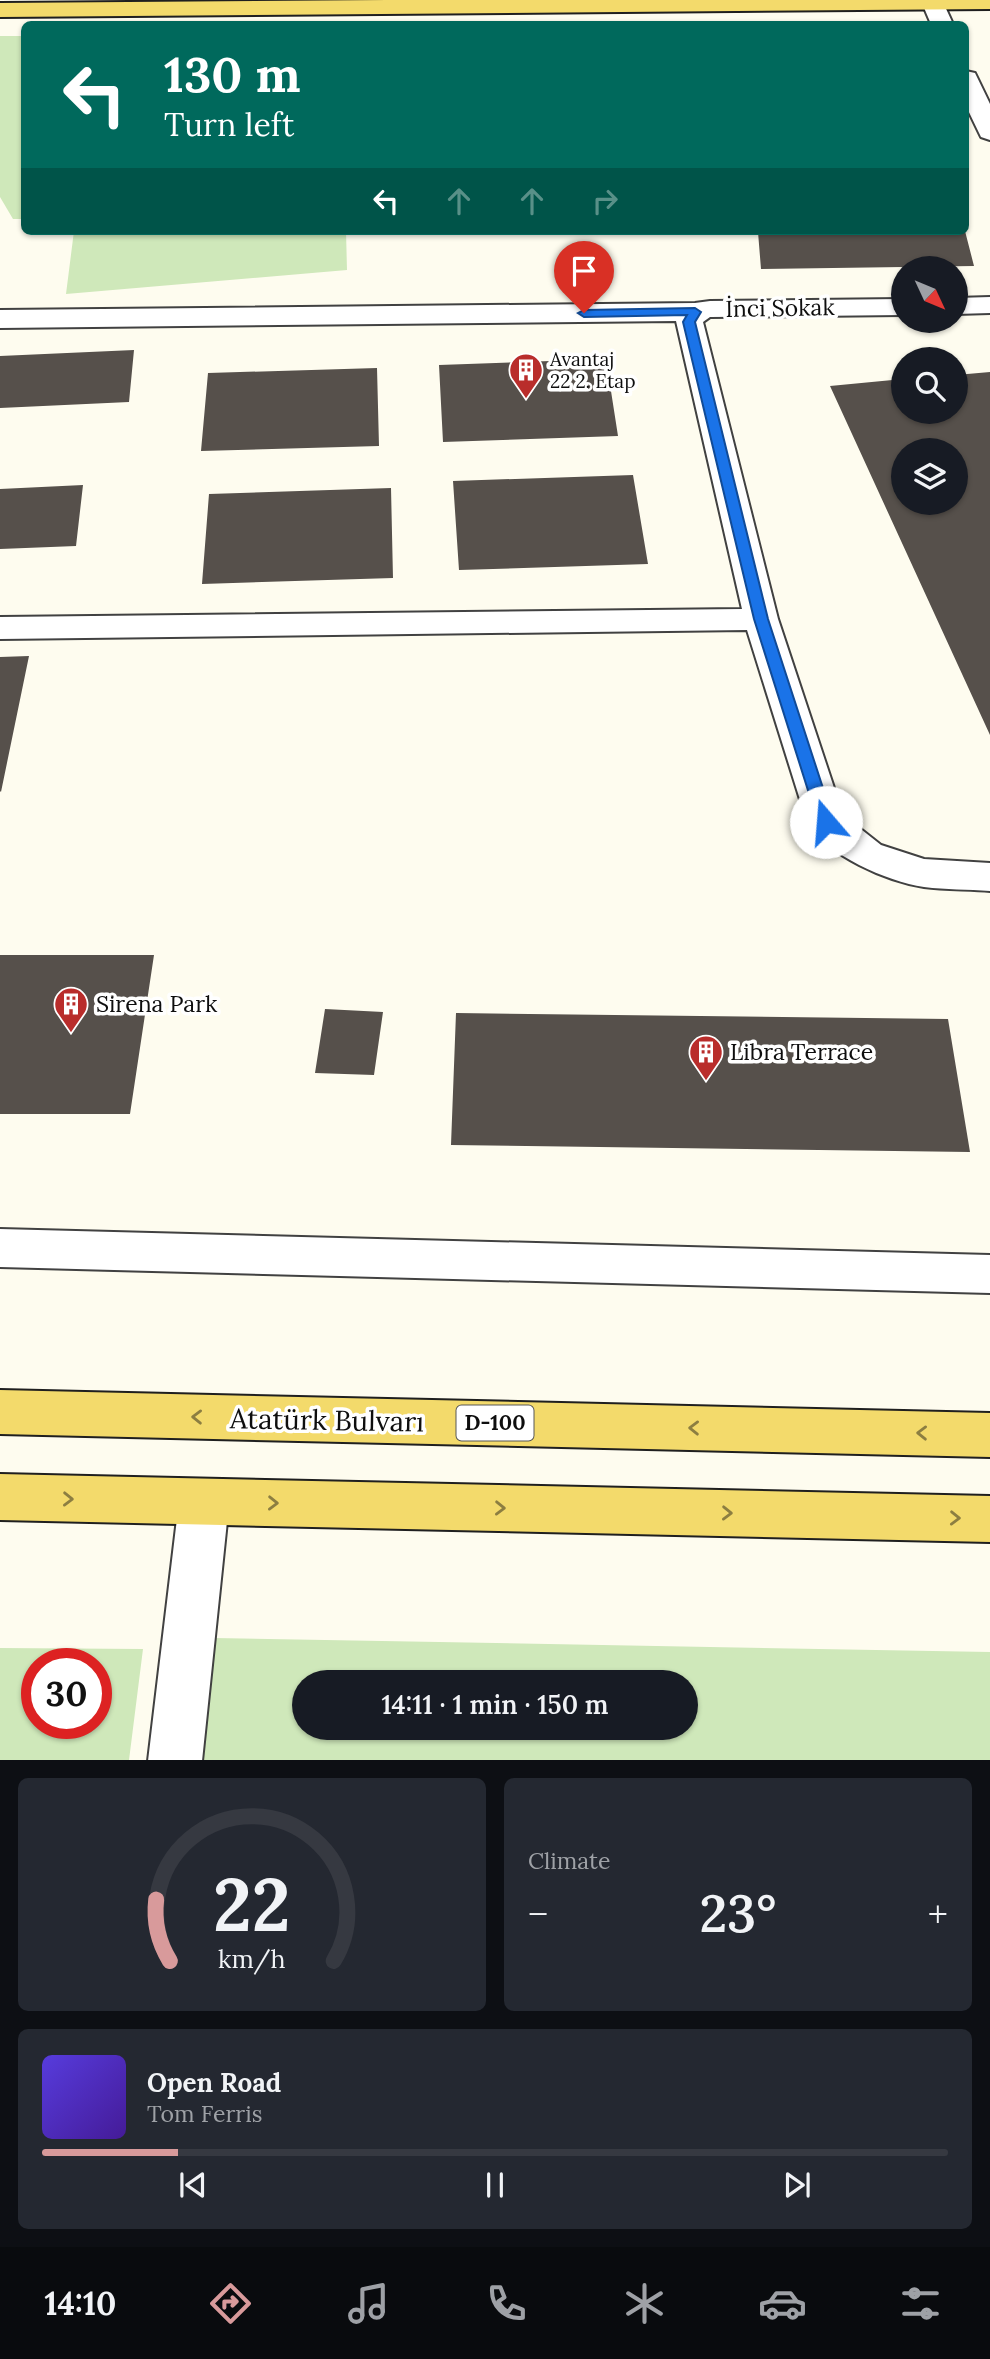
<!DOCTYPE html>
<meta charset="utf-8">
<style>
:root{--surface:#171b24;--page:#242831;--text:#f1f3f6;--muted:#9ea1a6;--line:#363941;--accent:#d89a9b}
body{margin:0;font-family:Lora,serif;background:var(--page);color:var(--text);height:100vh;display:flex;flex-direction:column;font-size:26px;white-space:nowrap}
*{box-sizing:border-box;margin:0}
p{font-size:23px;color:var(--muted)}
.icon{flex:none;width:38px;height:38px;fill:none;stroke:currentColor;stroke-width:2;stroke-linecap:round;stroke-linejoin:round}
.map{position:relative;height:1760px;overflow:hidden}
.details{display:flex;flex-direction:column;gap:18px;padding:18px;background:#0d0f14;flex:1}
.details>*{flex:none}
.hud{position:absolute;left:21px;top:21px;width:948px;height:214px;border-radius:10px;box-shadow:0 2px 5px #0004;background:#00695c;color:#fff;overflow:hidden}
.needle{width:46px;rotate:134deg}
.fabs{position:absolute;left:891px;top:256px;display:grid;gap:14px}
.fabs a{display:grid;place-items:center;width:77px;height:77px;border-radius:50%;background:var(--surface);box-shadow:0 2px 5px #0004;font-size:35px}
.speed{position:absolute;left:21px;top:1648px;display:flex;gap:14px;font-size:35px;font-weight:700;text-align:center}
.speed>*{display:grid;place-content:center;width:91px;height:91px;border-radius:50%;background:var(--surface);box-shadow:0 2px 5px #0004;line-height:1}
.speed .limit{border:10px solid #d22;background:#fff;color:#111}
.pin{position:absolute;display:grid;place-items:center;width:60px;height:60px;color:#fff;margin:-72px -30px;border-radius:50% 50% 50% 0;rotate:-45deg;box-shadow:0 0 7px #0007}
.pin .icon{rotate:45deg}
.me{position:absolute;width:77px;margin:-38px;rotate:342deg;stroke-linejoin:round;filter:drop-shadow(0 0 5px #0008)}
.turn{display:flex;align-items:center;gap:24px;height:147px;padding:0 28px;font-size:32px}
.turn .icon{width:91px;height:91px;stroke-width:2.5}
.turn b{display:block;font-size:49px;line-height:60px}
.lanes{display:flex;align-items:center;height:66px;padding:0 28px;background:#0003;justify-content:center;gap:35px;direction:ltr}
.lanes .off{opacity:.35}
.big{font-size:52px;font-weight:600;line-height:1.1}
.details .card{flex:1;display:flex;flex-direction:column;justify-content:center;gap:10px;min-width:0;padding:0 24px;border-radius:10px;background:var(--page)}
.details .dial{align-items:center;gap:0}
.dial svg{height:182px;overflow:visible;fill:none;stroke:var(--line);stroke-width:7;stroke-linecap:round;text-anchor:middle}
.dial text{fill:var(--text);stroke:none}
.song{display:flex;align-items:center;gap:21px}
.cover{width:84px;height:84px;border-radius:10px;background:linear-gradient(135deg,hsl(250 70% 55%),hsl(260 70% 35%))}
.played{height:7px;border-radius:4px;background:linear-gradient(90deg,var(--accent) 15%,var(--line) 15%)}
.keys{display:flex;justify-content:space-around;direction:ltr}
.heat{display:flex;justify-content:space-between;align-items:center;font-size:38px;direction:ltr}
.details .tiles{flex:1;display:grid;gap:18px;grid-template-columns:1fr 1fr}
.card:last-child{grid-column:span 2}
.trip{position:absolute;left:292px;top:1670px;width:406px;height:70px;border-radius:35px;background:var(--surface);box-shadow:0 2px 5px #0004;font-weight:600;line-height:70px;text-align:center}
.menu{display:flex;height:112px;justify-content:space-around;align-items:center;background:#090b0e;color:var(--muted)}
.menu .icon{width:49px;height:49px}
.menu .current{color:var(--accent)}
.menu b{font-size:32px;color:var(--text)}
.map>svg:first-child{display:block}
</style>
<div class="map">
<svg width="990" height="1761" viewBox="0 0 990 1761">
<rect width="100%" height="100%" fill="#fefcef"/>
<path fill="#cfe8ba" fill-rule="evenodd" d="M0,36H24V219H13L0,197Z
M74,231H346L347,270L66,294Z
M214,1638L990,1652V1760L202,1761ZM304,1682H686V1727H304Z
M0,1648L143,1649L129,1760H0ZM37,1664H96V1724H37Z"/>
<path fill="#56504b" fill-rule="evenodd" d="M965,231L974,266L761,269L758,232Z
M134,350L129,402L0,408V356Z
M606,359L618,436L443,442L439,365Z
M377,368L379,446L201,451L208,373Z
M990,372V735L830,386L903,379V411H956V375ZM903,450H956V502H903Z
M633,475L648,564L459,570L453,481Z
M83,485L76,546L0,549V489Z
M391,488L393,578L202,584L209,494Z
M29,656L1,792L0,791V657Z
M0,955H154L130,1114H0Z
M325,1009L383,1012L374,1075L315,1073Z
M456,1013L948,1019L970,1152L451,1145Z"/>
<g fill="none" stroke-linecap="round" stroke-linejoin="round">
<g stroke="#414141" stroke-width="4">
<path id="minor" d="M924,0H942L953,24H931L922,3Z
M966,71L975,73L990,104V140L981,137L966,106Z
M990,297V313L956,314V298Z
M903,299V315L710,317L703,322L778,619L843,815L881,845L924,859L990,863V891C968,889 946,890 924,887C886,881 828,856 807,822L747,630L0,639V617L742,609L676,321L0,328V310L695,303L710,301Z
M0,1229L990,1255V1293L0,1267Z
M204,1479L222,1486L229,1502L202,1761H148L179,1502L186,1486Z"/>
</g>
<g stroke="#1f1f1f" stroke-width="4">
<path id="major" d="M387,0H990V9L0,17V3Z
M0,1390L990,1413V1457L0,1434Z
M0,1474L990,1496V1542L0,1520Z"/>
</g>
<use href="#minor" fill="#fff" fill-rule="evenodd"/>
<use href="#major" fill="#f3da6b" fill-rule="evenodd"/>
</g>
<defs><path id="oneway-chevron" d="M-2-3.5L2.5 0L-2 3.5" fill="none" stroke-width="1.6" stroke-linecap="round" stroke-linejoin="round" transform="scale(1.75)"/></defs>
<g stroke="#8c7e41">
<use href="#oneway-chevron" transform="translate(197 1417) rotate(-179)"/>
<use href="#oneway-chevron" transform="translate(694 1428) rotate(-179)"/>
<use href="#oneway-chevron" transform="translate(922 1433) rotate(-179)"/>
<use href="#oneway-chevron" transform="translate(68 1499) rotate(1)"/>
<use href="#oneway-chevron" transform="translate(273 1503) rotate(1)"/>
<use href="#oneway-chevron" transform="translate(500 1508) rotate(1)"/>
<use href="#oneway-chevron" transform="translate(727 1513) rotate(1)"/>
<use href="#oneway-chevron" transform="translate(955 1518) rotate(1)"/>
</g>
<path fill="#1a73e8" stroke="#114b97" stroke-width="2" d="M695,308L701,312L695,322L768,619L834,822L826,827L818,822L754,619L683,322L687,315L584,317L578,313L584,310Z"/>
<defs>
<g id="building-pin" transform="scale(1.75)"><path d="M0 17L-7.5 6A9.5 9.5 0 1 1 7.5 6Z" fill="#b92d2b" stroke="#fff"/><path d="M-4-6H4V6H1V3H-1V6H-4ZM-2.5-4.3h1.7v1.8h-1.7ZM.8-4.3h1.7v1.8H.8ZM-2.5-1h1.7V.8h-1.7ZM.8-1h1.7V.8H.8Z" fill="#fff"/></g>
</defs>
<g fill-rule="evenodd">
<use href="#building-pin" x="526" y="370"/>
<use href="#building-pin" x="71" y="1004"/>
<use href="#building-pin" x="706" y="1052"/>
</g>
<g text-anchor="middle" stroke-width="7" stroke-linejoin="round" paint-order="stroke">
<g font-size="19" fill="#0e0e0e" stroke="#fff" text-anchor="start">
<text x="550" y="366">Avantaj<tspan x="550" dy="22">22 2. Etap</tspan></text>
</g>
<rect fill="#fff" stroke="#565656" stroke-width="2" x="456.5" y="1405.5" width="77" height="35" rx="5"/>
<g font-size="21" font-weight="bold" fill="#0e0e0e">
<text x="495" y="1430">D-100</text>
</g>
<g font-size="23" fill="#0e0e0e" stroke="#fff">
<text transform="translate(780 308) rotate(-1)" y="8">İnci Sokak</text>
</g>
<g font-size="23" fill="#0e0e0e" stroke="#fff" text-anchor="start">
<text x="96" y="1012">Sirena Park</text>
<text x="730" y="1060">Libra Terrace</text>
</g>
<g font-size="28" fill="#0e0e0e" stroke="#fff">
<text transform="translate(327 1420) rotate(1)" y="10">Atatürk Bulvarı</text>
</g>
</g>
</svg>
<div class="fabs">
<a><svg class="needle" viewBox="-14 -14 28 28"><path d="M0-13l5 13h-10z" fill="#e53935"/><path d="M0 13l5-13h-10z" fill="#9ea1a6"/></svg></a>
<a><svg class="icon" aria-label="search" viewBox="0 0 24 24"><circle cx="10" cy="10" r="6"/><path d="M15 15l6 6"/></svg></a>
<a><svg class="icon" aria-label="layers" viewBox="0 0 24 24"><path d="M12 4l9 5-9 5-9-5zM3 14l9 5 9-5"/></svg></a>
</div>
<div class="speed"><div class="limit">30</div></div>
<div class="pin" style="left:584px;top:313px;background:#d93025"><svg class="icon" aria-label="arrive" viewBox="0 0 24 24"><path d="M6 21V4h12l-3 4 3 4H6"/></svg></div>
<svg class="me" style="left:826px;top:822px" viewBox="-20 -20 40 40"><circle r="19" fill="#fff"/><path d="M0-13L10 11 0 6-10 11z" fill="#1a73e8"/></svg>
<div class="trip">14:11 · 1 min · 150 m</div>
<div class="hud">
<div class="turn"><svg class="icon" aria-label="left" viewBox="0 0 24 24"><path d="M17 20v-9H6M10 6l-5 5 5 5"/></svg><div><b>130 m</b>Turn left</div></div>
<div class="lanes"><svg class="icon" aria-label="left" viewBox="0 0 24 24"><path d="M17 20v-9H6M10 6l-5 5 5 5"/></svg><svg class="icon off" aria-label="ahead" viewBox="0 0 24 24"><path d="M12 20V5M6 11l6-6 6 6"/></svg><svg class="icon off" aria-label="ahead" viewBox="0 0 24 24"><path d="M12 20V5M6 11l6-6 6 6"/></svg><svg class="icon off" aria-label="right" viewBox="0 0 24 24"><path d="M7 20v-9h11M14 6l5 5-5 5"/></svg></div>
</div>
</div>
<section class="details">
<div class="tiles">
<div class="card dial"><svg viewBox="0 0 100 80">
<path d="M14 69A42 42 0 1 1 86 69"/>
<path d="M14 69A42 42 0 0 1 8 42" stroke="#d89a9b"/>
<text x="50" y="56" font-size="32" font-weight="700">22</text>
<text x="50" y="72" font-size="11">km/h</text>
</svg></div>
<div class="card"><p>Climate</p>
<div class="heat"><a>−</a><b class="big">23°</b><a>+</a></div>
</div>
<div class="card">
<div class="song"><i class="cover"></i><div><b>Open Road</b><p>Tom Ferris</p></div></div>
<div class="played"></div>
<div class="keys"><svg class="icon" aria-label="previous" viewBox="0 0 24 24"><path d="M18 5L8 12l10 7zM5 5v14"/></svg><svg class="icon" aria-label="pause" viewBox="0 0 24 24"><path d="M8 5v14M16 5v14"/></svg><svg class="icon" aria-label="next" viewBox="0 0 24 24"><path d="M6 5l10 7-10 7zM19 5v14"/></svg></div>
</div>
</div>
</section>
<nav class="menu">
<b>14:10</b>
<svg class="icon current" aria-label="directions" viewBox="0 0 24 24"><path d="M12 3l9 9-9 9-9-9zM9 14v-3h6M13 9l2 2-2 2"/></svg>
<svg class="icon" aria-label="music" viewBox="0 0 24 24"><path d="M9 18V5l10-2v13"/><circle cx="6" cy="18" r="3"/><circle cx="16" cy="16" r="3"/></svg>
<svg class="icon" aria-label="phone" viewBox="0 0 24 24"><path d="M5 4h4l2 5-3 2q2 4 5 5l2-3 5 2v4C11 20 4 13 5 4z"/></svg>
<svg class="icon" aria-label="climate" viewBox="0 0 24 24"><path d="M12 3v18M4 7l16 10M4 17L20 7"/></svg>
<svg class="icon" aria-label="car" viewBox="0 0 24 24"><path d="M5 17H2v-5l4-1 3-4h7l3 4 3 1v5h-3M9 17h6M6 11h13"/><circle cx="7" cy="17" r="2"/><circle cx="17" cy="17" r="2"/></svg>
<svg class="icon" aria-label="filters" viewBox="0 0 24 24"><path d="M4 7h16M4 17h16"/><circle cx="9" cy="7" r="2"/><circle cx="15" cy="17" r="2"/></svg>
</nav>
